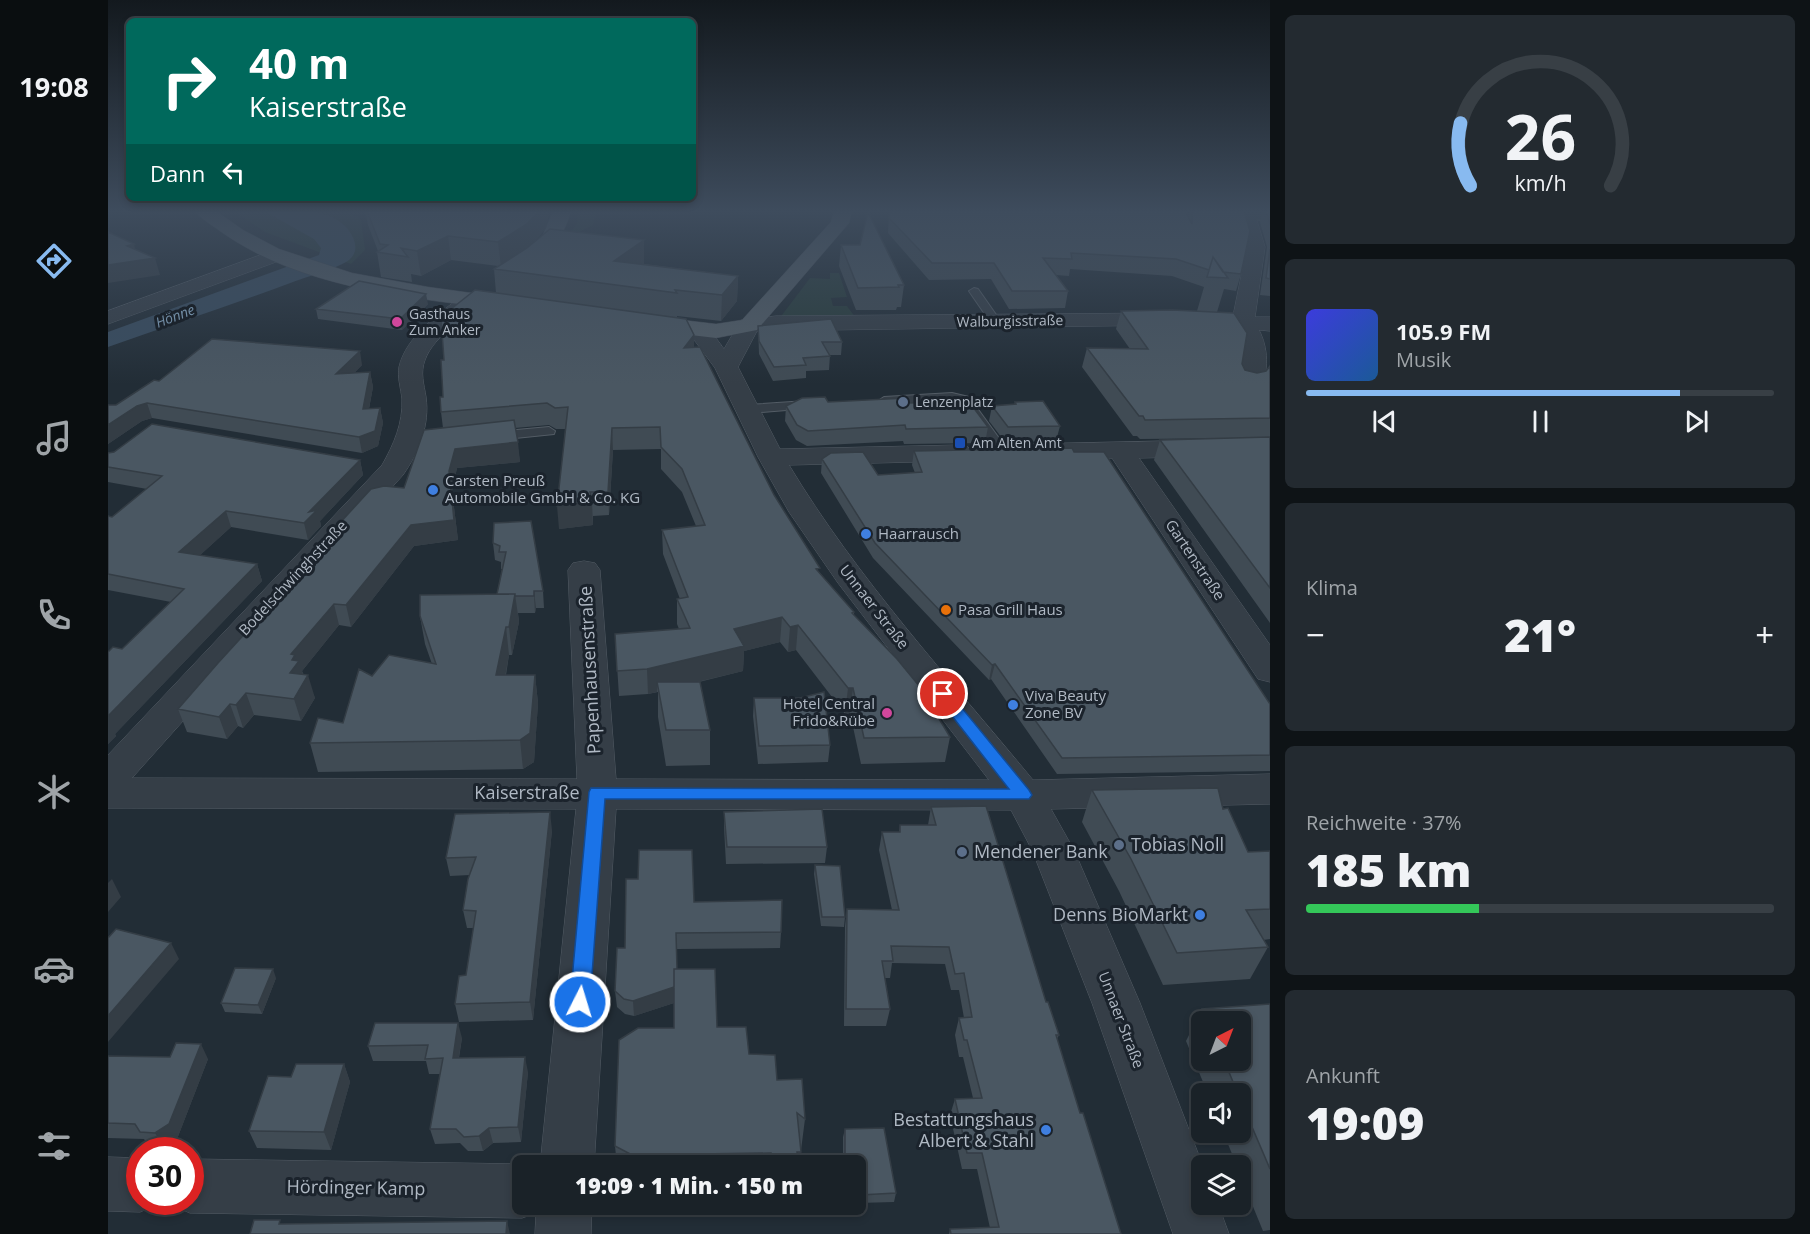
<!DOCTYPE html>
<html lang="de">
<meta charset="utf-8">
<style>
:root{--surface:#1a2228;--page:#232a30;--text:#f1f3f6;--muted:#9fa4a8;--line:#383f45;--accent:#88baf0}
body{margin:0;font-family:"Open Sans",sans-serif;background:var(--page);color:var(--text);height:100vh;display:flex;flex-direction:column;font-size:22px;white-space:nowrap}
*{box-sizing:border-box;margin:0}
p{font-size:20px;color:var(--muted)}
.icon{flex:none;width:33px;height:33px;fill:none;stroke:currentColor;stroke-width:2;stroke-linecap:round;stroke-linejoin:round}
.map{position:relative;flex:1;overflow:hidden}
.drawer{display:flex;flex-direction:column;gap:15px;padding:15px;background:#0e1316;width:540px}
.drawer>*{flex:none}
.top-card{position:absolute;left:18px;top:18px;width:570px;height:183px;border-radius:9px;box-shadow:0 3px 9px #0003,0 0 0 2px var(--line);background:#00695c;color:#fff;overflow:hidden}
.needle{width:39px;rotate:42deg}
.buttons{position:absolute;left:1083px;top:1011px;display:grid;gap:12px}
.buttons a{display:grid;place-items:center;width:60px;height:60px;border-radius:9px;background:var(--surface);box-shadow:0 3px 9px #0003,0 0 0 2px var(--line);font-size:30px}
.speed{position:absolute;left:18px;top:1137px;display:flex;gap:12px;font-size:30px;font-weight:700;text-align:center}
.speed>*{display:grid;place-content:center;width:78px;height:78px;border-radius:50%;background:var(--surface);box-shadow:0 3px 9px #0003,0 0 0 2px var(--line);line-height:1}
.speed .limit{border:9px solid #d22;background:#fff;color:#111}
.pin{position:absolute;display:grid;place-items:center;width:51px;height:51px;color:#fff;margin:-26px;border:3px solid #fff;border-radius:50%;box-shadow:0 2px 6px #0007}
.me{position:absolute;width:66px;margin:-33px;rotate:5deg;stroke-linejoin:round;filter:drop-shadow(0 0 4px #0008)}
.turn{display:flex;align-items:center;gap:21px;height:126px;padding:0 24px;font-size:27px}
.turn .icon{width:78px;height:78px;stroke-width:2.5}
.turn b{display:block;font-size:42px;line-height:51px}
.then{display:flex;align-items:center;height:57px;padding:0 24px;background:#0003;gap:12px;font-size:22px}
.big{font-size:45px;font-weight:800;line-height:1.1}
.drawer .card{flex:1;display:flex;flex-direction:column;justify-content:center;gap:9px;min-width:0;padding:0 21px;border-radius:9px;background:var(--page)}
.drawer .dial{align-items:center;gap:0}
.dial svg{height:156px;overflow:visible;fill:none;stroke:var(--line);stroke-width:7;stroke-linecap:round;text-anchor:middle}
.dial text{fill:var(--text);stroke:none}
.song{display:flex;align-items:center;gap:18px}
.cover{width:72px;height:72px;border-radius:9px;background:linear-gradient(135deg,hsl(240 70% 55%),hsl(210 70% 35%))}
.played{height:6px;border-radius:3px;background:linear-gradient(90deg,var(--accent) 80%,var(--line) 80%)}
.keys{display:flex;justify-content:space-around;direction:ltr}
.heat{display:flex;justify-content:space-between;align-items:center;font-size:33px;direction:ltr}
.charge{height:9px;border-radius:4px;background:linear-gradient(90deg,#34c759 37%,var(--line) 0)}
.trip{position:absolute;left:404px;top:1155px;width:354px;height:60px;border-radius:9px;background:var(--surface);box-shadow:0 3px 9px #0003,0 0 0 2px var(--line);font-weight:800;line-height:60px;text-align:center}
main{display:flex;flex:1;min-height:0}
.dock{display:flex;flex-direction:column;width:108px;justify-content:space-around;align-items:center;background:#0a0e10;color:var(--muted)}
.dock .icon{width:42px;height:42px}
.dock .on{color:var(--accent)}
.dock b{font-size:27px;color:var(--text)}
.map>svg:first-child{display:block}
</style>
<main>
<nav class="dock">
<b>19:08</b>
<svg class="icon on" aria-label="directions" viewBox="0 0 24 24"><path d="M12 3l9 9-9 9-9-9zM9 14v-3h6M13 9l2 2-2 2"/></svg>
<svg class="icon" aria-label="music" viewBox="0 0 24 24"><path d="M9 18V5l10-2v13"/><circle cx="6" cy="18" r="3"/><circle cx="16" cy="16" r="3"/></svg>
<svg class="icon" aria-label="phone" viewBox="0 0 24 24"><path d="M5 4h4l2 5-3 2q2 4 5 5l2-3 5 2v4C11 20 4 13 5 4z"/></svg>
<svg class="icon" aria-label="climate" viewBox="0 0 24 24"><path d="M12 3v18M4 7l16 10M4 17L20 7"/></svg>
<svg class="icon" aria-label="car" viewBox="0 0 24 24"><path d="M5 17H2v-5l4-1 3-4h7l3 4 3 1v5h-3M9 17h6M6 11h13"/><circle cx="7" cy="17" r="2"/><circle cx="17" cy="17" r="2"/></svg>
<svg class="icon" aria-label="filters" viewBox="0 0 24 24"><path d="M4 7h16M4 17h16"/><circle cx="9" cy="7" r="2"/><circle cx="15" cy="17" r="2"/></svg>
</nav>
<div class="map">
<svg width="1162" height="1234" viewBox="0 0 1162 1234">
<rect width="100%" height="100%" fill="#222d36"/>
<path fill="#283c3b" d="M126,211H239L253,220L257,250L243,264L157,232Z
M470,211H488L485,225L471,232H462L469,224Z
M722,273H731L739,297L723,298L725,306H739L750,321L668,323L702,278L722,279Z"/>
<path fill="#384c5f" d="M156,211C183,211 219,206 239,228C247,238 252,251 241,260C231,268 198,277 185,282C124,305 62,325 0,347V332L211,255L213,248L206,239Z"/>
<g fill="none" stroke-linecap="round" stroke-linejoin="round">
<g stroke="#535c65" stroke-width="2">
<path id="lane" d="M1140,213L1162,215V221L1137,218V214Z
M866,288L870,289L891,319V323H883L861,291Z
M844,393L861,397L901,452L899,455H889L853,403L844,401L776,405L770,401L776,397Z
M699,401L705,405L703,408L640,413L634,409L640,405Z
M441,427L447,431L446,434L387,440L380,436L387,432Z"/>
</g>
<g stroke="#535c65" stroke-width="1">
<path id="street" d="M1128,211H1146L1157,247L1147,317H1162V331L1151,330C1160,347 1162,372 1151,388L1142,390L1133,388L1130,383L1135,351L1129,329L1059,325L649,331L630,367L672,449L851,445L860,447L864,453L860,459L851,461L681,465C749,578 841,678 925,780L1162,774V804L943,809L966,850L1032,1003L1095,1166L1094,1204H1110L1121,1234H1065L984,1003L924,850L903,810L508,809L486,1166H432L468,809L0,808V755L274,465C286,444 295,423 294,399C293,389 289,377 291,367C298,336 332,313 355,295L362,293L369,295L372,299C357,322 327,333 317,360C312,373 316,384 318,397C322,425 311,452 295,475L24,778L469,779L460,570L465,563L476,561L487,563L492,570L508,779L881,780L730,583L681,512L650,457L607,368L587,341L573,330L576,325C596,320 606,335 616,349L633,320L668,316L1059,313L1125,316L1139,247Z
M169,249L176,251L179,255L176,259L0,324V311Z
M1162,439V455L1031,458L1162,645V682L1150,679L1004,458L921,460L912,458L908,452L912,446L921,444Z
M0,1157L32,1158V1202H53L51,1204L32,1212L0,1211Z
M82,1159L414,1164L419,1166H414V1204H484L483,1234H427L428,1213L414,1218L82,1213L63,1205L61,1202H82Z"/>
</g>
<g stroke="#3f4751" stroke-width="1">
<path id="primary" d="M87,211H108L135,230L171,249L244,273L320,287L400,298L407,300L411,304L407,308L400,310C304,298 193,289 112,231C104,225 93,219 87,211Z
M445,211H463C457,232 438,273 411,266L408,262L434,237Z
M726,211H744L741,223L649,330L608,338L540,330L532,328L529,323L532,318L540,316L608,324L634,320L723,222Z"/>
</g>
<use href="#lane" fill="#353e47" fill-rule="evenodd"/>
<use href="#street" fill="#353e47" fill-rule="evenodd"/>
<use href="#primary" fill="#535e67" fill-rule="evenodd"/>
</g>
<path fill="#404b54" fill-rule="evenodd" d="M257,211H441L438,228L428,240H536V264L630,276L629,301L613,321L569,316V317L586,335V347L666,495L711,572L746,612V615L842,737L837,762L753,764L742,713L737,714L688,650L680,652L672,642L636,651L635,671L591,682L602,730V765L558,766L550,717V692L540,694L511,696L507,634L571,629L569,624V599H572L555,554L554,530L588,526L574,492L553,469V449L505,450L501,515L485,516V525L451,529L457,429H448L441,425L407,428L412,462L349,468L344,491L350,540L306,546L243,627L231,625L194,671L207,698L193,721L146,715L135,728L130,726L119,739L79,732L70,709L231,530L230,525L296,488L335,428L333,412L335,397L336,360L388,293L386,269L390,266L343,260L313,276L303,274L304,282L273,277L269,252L270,251L260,225Z
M781,211H1077L1080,218L1081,211H1136L1133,274L1128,291L1116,289L1109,312L1137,370L1149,373L1158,371L1162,366V623L1046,460L1052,440L1149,438L1032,439L1029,436H1025L974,367L979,348L1022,349L1008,329L1013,311H1089L1096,287L1064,276L962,269L961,276L948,275L960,291L957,308L901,309L883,279L821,280L780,233Z
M1148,211H1162V296L1152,295L1159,247L1152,222L1155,212Z
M733,245L796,285L793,307H789L788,310H748L731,266Z
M320,304L294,330L210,319L208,309Z
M650,326L734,342L733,355H722L721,370L698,371V378L665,381L651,354Z
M254,365L246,373L262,372L265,387L261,409L272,408L275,423L270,446L254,453L44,418L34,421L0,444V405H8L51,381Z
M720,402L800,403L856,407L880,427L877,443L796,444L795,441L699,446L688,440L677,421L678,406Z
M907,402L952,426L948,441L897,442L881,421L884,406L906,405Z
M806,451L966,452L1162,704V771L949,774L883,679L881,680L765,558L713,473L714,459L770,475L807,473L804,465Z
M0,453L252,460L255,475L212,521L213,526L200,540L123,527L92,555L149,564L154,581L7,734L8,736L0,744V652L14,649L63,602L0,590V516L4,517L39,489L0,482Z
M386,523L435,591L436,608H428L427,613H410L411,622L404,655H401L398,675H427L430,703L426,762L415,769L210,772L202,743L235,723L264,676L324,664L317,644L312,616L389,594L394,569H393V562L387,560L385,543Z
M646,698L722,745L720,762L650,764L645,716Z
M984,790L1115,809L1140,852L1162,851V939L1155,940L1160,947L1142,979L1055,985L1011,891L974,822Z
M823,807L938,1002L951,1035L949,1039L972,1113L1013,1234H841L842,1229L882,1228L869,1169H854L842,1115L847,1099L865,1098L855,1057H851L847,1035L851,1018H856L851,990H843L837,964L784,963L782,978H777L782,1009L778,1026H736L737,926L739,909L784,910L771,850L774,832H791L792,825H820Z
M616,812L719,847L717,863L618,864L616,828Z
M444,830L425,1020L351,1022L347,1004L358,975L366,928H359L355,910L362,875L342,876L338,858Z
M707,865L737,917L736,927L713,926L706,874Z
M586,902L673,932L672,948L569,949V969L609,1027L669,1080L697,1119L691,1166H509L507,1146L566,1028V1003L526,1016L517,1014L509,1007L507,991L517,948Z
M168,978L154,1014L117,1012L113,1003Z
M1162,1004V1230L1155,1231L1132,1175V1166H1129L1115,1132H1132V1094H1100L1078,1041L1094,1009ZM1094,1022H1132V1060H1094Z
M354,1038L351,1058L420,1072L413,1142L385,1143L375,1151H360L352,1143L327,1144L322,1129L332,1074H321L318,1061H265L260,1046Z
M0,1056L100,1059L69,1139L56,1148L41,1147L36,1139L0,1138Z
M236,1064L242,1082L223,1150L149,1148L141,1131L183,1077Z
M737,1129L788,1193L786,1202L750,1203L747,1201V1166H735V1137Z
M659,1204H685V1207L659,1208Z"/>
<path fill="#343d45" d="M431,211H441L438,228L421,248L393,267L390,242Z
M340,236L343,260L313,276L309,251Z
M536,240V264L507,285L506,261Z
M26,244L30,260L47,258L52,275L0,283V265L19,246Z
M630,276L629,301L613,321L614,295Z
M318,294L320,304L294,330L292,319Z
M586,335V355L576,348Z
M252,351L254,365L231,389L228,374Z
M262,372L265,387L258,424L255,409Z
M39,403L44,418L34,421L0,444V425L29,406Z
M272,408L275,423L270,446L254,453L251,437Z
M504,428L505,450L501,515L500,492Z
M410,442L412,462L349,468L344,491L350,540L306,546L243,627L238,605L341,471L347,449Z
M252,460L255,475L212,521L213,526L200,540L196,523L201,512Z
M484,502L485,525L451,529L449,506Z
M118,511L123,527L77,569L71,552Z
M149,564L154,581L7,734L8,736L0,744V716Z
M426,591L428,608L427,613L426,596Z
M407,594L411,622L404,655L401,627Z
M226,604L231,625L194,671L197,681L200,675L207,698L193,721L186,699L182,673L184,660L183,654Z
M674,617L672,642L636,651L635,671L551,691L549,682V692L540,694L539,669L626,629Z
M690,625L688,650L680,652L682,627Z
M398,627L401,655L392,704L388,675Z
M887,664L883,679L881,680L884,665Z
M427,675L430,703L426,762L415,769L412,740Z
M740,688H745L742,713L737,714Z
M138,693L146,715L135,728L128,705Z
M122,704L130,726L119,739L111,717Z
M442,812L444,830L425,1020L422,1002Z
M4,879L13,897L0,912V883Z
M568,933L569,1002L526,1016L525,1001Z
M63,943L71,959L0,1042V1016Z
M165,969L168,978L154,1014L150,1005Z
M350,1023L354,1038L348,1073L345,1058Z
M93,1044L100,1059L69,1139L56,1148L47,1133Z
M417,1057L420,1072L413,1142L410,1127Z
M236,1064L242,1082L223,1150L216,1132Z
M381,1128L385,1143L375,1151L371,1136Z
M399,1221L402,1234H398Z"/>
<path fill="#4a5762" stroke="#343d45" stroke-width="1.5" d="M259,211H431L419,224L390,242L340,236L309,251L293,248L300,257L269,252L280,245L272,244Z
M782,211H1077L1084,224V211H1136L1142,231L1133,274L1115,272L1105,257L1101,270L1068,259L963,253L964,259L935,258L960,291H904L886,263H824L781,218Z
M1158,211H1162V224Z
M760,212L796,285H790L791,287L750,288L733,245H752Z
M442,229L536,240L506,261L630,276L614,295L567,290L569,293L386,269L419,248Z
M0,232L26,244L19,246L47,258L0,265Z
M1162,249V279L1158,278Z
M1105,257L1120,278L1099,277Z
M251,281L318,294L292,319L208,309Z
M367,290L578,319L586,335L576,348L592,347L666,495L712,568L708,569L746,612L744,613L789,659L812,687L842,737L756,738L745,688H740L690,625L682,627L674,617L626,629L636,646L539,669L509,671L507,634L582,628L569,599L580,597L554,530L597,525L574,469L553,447L552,427L504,428L500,492H482L484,502L449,506L460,407L447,408L439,403L333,412L332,397H335L333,360H336L333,317Z
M1064,310L1126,313L1139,333L1134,364L1137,370L1149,373L1158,371L1162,366V418L1037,420L1035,416H1031L979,348L1040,349L1013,311Z
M723,319L734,342H714L722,356L695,358L698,365L666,367L651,341L650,326Z
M104,339L252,351L228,374L262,372L255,409L272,408L267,431L251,437L39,403L29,406L0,425V405H8L46,380L51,381Z
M717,397L720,402L798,398L800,403L853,402L856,407H865L880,427L798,429L797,425L700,431L689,425L678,406L694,398Z
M935,401L952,426L900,427L884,406L908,404L907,402Z
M406,420L410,442L347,449L341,471L346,520L303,525L238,605L226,604L183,654L187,655L184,660L191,661L182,673L200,675L186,699L138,693L128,705L122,704L111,717L70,709L110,663L235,526L230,525L263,489L276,486L296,488L316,430Z
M44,424L252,460L201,512L209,510L196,523L118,511L71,552L149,564L0,716V652L5,647L14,649L76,589L0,574V516L4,517L54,476L0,467V453L6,452Z
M1162,437V588L1052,440Z
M964,448L966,452H996L1162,704V755L954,758L887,664L884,665L767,543L714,459L723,453L755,452L770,475L814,472L806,451Z
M423,521L435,591H426V596H407V594H389L398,552H391L392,546L385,543L386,523Z
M407,594L401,627H398L388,675H427L422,733L412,740L202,743L210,718L235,723L251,669L264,676L281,655L328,664L312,616V595Z
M549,682H592L602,730H558Z
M716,692L722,745L651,746L646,698H692Z
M1110,788L1115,809L1120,808L1140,852L1162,851V909L1138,910L1160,947L1069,953L1023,859L984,790Z
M878,806L938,1002H940L951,1035H948L972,1113H975L1013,1234H843L842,1229L891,1227L874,1153H859L847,1099L874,1098L859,1040H856L851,1018L864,1017L856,973L847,974L841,947L783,946L785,961H774L782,1009H738L739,909L791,910L774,832H792V825H828L823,807Z
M714,809L719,847H619L616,812Z
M442,812L422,1002L347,1004L351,976L358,975L368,911L355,910L360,879L368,857L338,858L347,814Z
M531,850H584L586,902L674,900L673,932L568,933L569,969H566V987L525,1001L516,999L507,991L509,948H517L518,879H530Z
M707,865L732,866L737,917H714Z
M8,929L63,943L0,1016V938Z
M127,968L165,969L150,1005L113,1003Z
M566,969H607L609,1027H638L641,1054L667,1055L669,1080L694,1079L697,1119L689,1113L693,1152H689L691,1163L663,1164V1153L524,1155L507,1146L511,1040L530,1028H566Z
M1162,1004V1169L1132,1099V1094H1130L1116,1060H1132V1022H1099L1094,1009Z
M267,1023H350L345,1058L417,1057L410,1127L381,1128L371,1136L356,1137L348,1129H322L335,1058L317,1059L320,1045L260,1046Z
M68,1043L93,1044L61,1124L47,1133L32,1132L27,1124L0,1123V1056L62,1057Z
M188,1064H236L216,1132L141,1131L160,1076L183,1077Z
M776,1128L788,1193L752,1195L747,1191V1166H737V1129Z
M146,1220H172L171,1224L399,1221L398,1234H142Z"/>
<linearGradient id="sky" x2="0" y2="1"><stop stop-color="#13191e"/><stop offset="0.55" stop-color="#3e4c5d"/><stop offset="1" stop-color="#3e4c5d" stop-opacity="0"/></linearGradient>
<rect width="1162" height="384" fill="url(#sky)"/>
<path fill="#1a73e8" stroke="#114b97" stroke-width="1.5" d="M835,689L840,691L921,790L924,795L921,799H497L482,1002L479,1009L472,1011L465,1009L462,1002L481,792L483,788L901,789L830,698L828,694Z"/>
<g fill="#d1479c" stroke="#1b232c" stroke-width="2">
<circle cx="289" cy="322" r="6"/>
<circle cx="779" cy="713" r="6"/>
</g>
<g fill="#5c6f8a" stroke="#1b232c" stroke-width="2">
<circle cx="795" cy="402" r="6"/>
<circle cx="1011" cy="845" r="6"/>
<circle cx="854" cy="852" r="6"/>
</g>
<rect fill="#1a4fb4" stroke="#1b232c" stroke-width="2" x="846" y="437" width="12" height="12" rx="3"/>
<g fill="#3f7fe0" stroke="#1b232c" stroke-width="2">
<circle cx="325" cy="490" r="6"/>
<circle cx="758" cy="534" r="6"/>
<circle cx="905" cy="705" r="6"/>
<circle cx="1092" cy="915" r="6"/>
<circle cx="938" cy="1130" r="6"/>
</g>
<circle fill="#e8710a" stroke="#1b232c" stroke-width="2" cx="838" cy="610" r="6"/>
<g text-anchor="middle" stroke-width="6" stroke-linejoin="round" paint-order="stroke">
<g font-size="14" fill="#b0b9c4" stroke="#1b232c" text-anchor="start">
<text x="301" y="319">Gasthaus<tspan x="301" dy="16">Zum Anker</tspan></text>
<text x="807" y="407">Lenzenplatz</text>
<text x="864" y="448">Am Alten Amt</text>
</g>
<g font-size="14" font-style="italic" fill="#728da5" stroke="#1b232c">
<text transform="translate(67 316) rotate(-21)" y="5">Hönne</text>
</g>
<g font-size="14" fill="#b0b9c4" stroke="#1b232c">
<text transform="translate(902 321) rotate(-1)" y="5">Walburgisstraße</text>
</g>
<g font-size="15" fill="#b0b9c4" stroke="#1b232c" text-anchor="start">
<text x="337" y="486">Carsten Preuß<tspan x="337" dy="17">Automobile GmbH &amp; Co. KG</tspan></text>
<text x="770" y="539">Haarrausch</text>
<text x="850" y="615">Pasa Grill Haus</text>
<text x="917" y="701">Viva Beauty<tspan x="917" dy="17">Zone BV</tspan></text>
<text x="767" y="709" text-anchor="end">Hotel Central<tspan x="767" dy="17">Frido&amp;Rübe</tspan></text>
</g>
<g font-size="15" fill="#b0b9c4" stroke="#1b232c">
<text transform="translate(1087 560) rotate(56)" y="5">Gartenstraße</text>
<text transform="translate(185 578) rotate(-47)" y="5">Bodelschwinghstraße</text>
<text transform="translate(766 607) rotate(52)" y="5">Unnaer Straße</text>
<text transform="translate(1013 1020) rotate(69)" y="5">Unnaer Straße</text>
</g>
<g font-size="18" fill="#b0b9c4" stroke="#1b232c">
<text transform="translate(482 670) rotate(-93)" y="6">Papenhausenstraße</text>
<text x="419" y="799">Kaiserstraße</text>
<text transform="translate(248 1188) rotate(1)" y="6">Hördinger Kamp</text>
</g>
<g font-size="18" fill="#b0b9c4" stroke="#1b232c" text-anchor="start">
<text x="1023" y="851">Tobias Noll</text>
<text x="866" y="858">Mendener Bank</text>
<text x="1080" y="921" text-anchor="end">Denns BioMarkt</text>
<text x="926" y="1126" text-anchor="end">Bestattungshaus<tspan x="926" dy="21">Albert &amp; Stahl</tspan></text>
</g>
</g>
</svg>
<div class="buttons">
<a><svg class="needle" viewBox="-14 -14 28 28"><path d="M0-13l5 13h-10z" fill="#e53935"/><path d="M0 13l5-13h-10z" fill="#9fa4a8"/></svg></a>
<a><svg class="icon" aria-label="sound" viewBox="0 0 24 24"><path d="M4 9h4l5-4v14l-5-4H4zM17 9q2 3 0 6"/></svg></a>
<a><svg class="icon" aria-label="layers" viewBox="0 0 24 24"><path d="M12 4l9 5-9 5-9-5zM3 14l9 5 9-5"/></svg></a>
</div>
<div class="speed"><div class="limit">30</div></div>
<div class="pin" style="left:835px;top:694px;background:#d93025"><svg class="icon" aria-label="arrive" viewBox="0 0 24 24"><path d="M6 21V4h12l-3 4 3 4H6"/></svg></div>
<svg class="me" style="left:472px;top:1002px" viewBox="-20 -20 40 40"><circle r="17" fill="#1a73e8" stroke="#fff" stroke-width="3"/><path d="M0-11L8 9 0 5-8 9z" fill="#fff"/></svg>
<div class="trip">19:09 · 1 Min. · 150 m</div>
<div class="top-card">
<div class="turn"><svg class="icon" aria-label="right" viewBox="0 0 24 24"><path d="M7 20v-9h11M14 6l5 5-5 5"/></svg><div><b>40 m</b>Kaiserstraße</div></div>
<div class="then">Dann<svg class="icon" aria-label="left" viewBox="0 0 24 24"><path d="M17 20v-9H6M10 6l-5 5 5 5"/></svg></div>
</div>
</div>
<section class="drawer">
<div class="card dial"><svg viewBox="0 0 100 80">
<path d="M14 69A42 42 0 1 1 86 69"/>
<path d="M14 69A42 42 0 0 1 9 37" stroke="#88baf0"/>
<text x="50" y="56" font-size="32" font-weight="700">26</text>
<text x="50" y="72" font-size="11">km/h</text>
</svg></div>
<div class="card">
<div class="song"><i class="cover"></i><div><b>105.9 FM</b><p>Musik</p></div></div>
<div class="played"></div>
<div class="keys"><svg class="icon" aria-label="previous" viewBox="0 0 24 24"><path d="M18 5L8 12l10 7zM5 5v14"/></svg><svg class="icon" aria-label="pause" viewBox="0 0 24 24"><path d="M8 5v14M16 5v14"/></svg><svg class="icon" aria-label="next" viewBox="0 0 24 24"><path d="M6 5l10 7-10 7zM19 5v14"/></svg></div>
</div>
<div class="card"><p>Klima</p>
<div class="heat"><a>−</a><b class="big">21°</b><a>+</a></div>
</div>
<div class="card"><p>Reichweite · 37%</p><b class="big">185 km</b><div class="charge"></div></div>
<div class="card"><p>Ankunft</p><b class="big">19:09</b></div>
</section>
</main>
